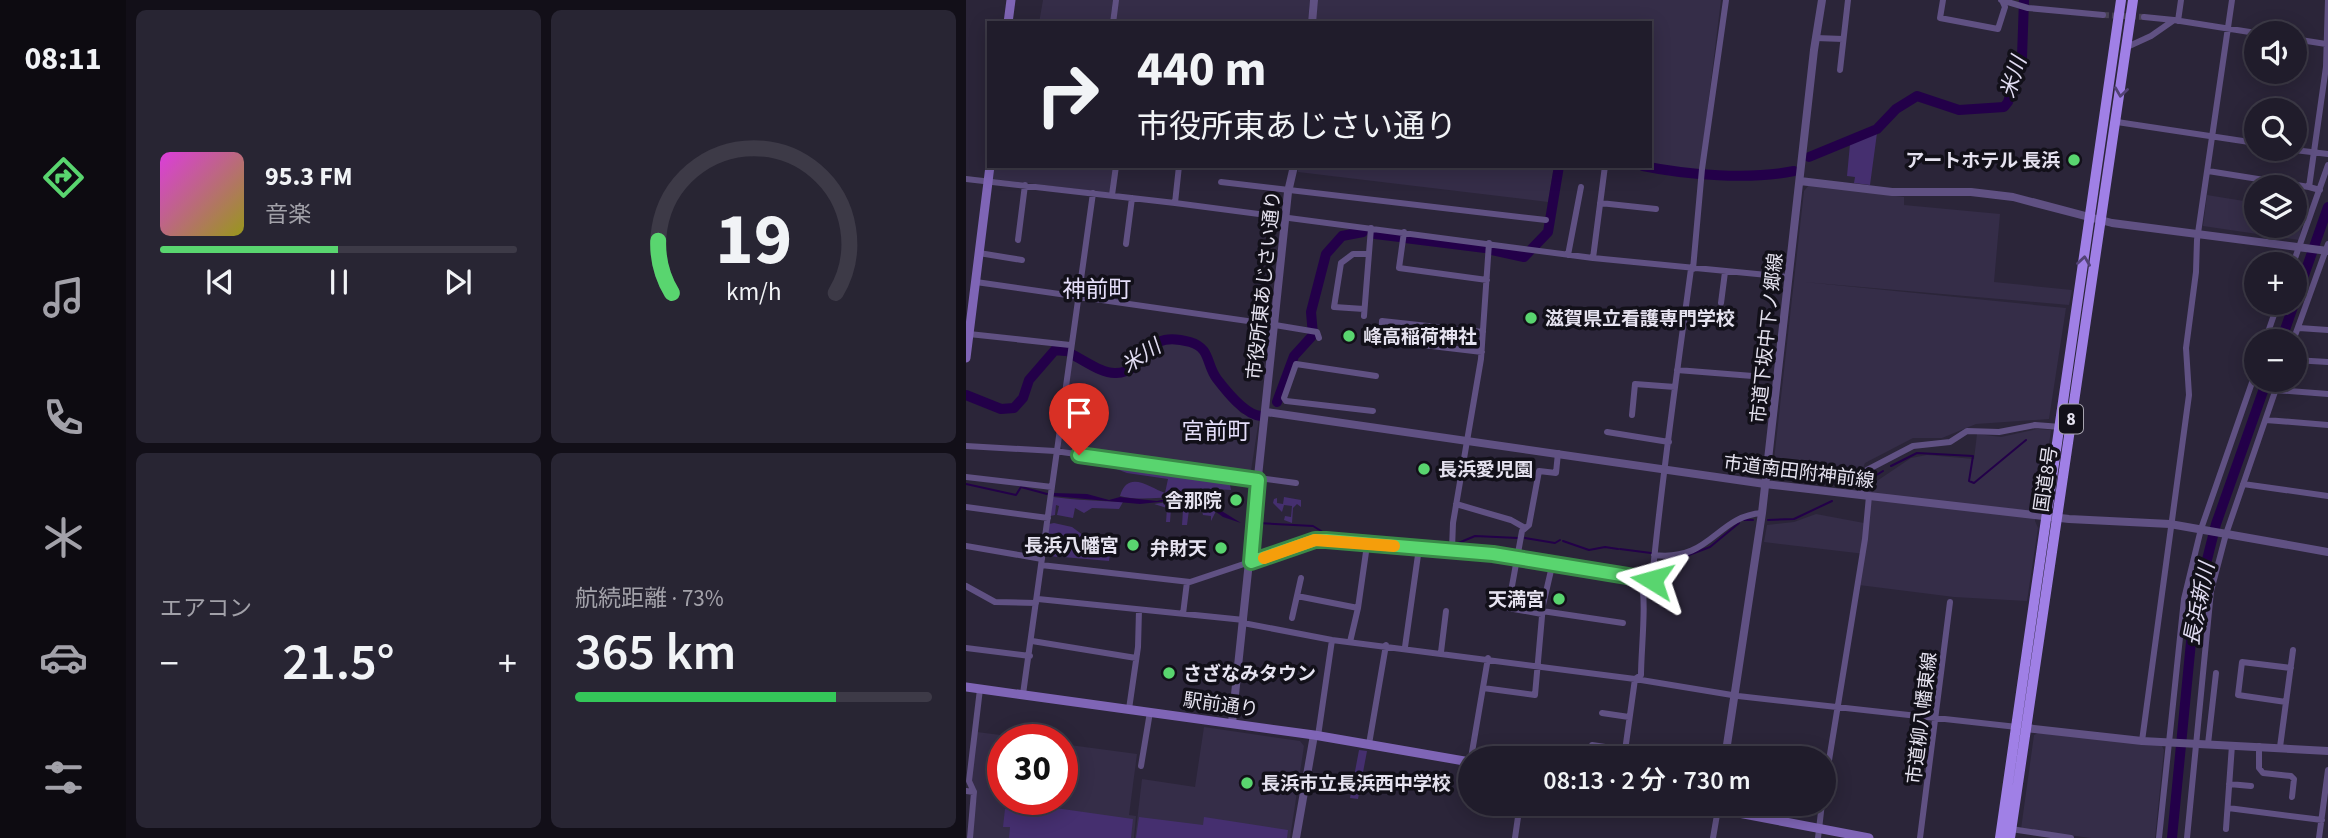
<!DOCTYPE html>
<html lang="ja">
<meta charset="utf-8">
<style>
:root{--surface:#201c2b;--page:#282533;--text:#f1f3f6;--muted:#a2a1a9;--line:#3d3a47;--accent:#59d56f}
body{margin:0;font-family:"Source Sans 3","Noto Sans JP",sans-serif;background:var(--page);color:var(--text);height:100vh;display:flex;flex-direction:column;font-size:26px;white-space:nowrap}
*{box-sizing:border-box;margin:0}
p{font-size:23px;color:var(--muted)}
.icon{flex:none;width:38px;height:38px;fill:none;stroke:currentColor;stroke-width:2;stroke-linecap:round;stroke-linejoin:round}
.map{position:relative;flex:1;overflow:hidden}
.side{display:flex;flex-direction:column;gap:10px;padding:10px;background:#120f18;width:840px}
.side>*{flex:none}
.hud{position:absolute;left:21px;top:21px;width:665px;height:147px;border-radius:0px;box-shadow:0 4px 18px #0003,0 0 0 2px var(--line);background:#201c2b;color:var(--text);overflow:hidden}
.controls{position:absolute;left:1278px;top:21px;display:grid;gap:14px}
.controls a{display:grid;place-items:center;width:63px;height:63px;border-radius:50%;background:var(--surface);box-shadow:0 4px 18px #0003,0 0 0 2px var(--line);font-size:35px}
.speed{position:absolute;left:21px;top:724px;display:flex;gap:14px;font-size:35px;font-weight:700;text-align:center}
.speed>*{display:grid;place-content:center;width:91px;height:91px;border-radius:50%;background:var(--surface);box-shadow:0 4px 18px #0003,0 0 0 2px var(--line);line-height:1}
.speed .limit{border:10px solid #d22;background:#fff;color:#111}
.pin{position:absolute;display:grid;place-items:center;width:60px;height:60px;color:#fff;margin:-72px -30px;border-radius:50% 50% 50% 0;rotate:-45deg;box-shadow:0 0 7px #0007}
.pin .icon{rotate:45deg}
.me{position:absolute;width:77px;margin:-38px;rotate:278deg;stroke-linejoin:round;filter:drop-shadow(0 0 5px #0008)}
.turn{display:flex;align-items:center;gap:24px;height:147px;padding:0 35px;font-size:32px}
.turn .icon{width:91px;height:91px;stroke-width:2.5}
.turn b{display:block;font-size:49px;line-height:60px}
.big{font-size:52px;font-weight:600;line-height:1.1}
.side .tile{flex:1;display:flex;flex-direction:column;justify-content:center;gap:10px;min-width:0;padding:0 24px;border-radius:10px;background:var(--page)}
.side .dial{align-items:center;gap:0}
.dial svg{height:182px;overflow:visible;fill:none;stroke:var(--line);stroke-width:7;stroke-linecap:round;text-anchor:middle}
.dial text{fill:var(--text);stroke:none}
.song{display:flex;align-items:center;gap:21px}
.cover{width:84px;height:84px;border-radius:10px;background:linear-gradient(135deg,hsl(300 70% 55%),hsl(60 70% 35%))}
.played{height:7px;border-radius:4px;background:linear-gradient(90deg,var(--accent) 50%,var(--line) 50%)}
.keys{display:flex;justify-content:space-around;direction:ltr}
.heat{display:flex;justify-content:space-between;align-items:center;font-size:38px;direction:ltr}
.charge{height:10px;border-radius:5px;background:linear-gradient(90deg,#34c759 73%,var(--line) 0)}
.side .tiles{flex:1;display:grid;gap:10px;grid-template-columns:repeat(2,1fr)}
.trip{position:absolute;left:492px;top:746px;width:378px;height:70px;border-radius:35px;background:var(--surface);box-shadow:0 4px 18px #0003,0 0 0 2px var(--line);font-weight:600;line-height:70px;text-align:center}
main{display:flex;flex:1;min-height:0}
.tab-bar{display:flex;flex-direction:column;width:126px;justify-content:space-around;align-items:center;background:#0d0b11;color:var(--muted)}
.tab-bar .icon{width:49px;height:49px}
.tab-bar .active{color:var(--accent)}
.tab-bar b{font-size:32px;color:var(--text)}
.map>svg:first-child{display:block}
</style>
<main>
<nav class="tab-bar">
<b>08:11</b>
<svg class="icon active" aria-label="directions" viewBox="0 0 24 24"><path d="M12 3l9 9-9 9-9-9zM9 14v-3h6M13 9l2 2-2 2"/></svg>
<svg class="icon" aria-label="music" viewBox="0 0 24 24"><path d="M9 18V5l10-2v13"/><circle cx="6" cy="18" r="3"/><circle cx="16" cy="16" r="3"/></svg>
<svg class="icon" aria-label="phone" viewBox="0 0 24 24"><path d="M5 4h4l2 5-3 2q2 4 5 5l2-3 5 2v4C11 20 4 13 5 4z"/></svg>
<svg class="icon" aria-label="climate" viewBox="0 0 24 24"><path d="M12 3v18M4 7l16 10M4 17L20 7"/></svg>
<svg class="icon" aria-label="car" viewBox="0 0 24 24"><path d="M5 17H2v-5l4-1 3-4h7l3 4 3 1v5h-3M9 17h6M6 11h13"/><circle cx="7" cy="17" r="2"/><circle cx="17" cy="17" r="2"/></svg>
<svg class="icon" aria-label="filters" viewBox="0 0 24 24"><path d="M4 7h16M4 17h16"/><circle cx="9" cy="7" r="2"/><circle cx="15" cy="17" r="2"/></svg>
</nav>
<section class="side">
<div class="tiles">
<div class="tile">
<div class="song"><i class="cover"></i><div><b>95.3 FM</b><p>音楽</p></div></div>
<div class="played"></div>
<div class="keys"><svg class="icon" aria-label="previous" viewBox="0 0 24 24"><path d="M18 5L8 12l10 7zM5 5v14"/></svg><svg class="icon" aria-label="pause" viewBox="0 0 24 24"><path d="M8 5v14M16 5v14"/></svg><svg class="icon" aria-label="next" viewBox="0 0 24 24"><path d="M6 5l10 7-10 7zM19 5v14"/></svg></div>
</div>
<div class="tile dial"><svg viewBox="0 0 100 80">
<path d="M14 69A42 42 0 1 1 86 69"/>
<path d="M14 69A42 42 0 0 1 8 46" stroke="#59d56f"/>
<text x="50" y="56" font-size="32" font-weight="700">19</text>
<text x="50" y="72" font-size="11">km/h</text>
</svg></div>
<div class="tile"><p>エアコン</p>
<div class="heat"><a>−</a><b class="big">21.5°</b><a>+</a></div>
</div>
<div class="tile"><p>航続距離 · 73%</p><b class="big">365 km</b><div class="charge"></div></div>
</div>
</section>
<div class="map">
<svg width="1362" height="838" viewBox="0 0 1362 838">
<rect width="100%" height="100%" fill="#2b2539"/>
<path fill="#352d48" d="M77,0H147L144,23H73Z
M152,0H344L342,23H149Z
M352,0H755L734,170L684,165V23H349Z
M28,166H148L145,193L27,179Z
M332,166H588L582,202L332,172Z
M843,185L938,197V205L1034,214L1028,282L1106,290L1103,305L838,282L1100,308L1083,419L1010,424L976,438H947L899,463L892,480L882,485L813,476L807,469L838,191Z
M1241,195L1290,203V226H1328V212L1338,214L1333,240L1237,226Z
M196,341L223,343L235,349L246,380L275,413L293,419L284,477L96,449L93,443L105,357L141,376H151L173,365Z
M1071,429L1085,430L1075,501L1070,507L1069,521L1072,528L1061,601L988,597L893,585L899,554L798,542L801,525L828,522L850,514L898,523L902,487L945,458L961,455L1008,459L1011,434L1035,437Z
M238,727L334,741L338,746L324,838H169L176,779L229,787Z
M11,732L74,740H37V800H96V744L171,754L163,815L170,816L168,838H5L11,794L5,780Z
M1072,733L1195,744L1198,750L1189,838H1125L1055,829L1068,735Z"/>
<path fill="#452f6f" d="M911,133L904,185L888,183L889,177L881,176L884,144Z
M143,461L263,480L265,490L249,489L246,503C217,489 184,504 154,496C162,469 184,488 199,493L202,479L161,473L145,467Z
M87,497C110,500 135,501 157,502L153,509L126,508L118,513L109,508L107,518L91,515L93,506L90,505L89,515L84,516Z
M318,497L335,500V507L331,504L327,508L326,523L318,520L319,516L325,517L326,506L318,505L316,512L307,503L308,499L311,498V503L317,504Z
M210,501L238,504L250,511L245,521V516L237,515L236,511L223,510L221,525H216L217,510L205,508L204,522H200L201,508L188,504Z
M88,523L106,527L125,541L119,540L118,548L144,555L143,561L97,557L94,548L91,557L79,555L83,524Z
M393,750L401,751L392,799L384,798Z
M54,803L167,819L165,838H43L44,827H37L39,809L53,811Z
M173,817L237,825L238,817L322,830L321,838H170Z"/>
<path fill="#230049" d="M87,493L121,494L143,500L154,497L191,501L210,497L238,500L275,523L257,517L238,503L211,500L174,504L87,496Z"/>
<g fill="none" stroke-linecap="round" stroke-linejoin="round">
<path stroke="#230049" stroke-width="2" d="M925,466L951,453L1007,456L1003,481L1008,483L1060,440
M904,479L917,471
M0,484L50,495L55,487L81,494
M778,520H787
M802,520L828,519L866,501
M292,523L347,526L365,537
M374,538L395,537L402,541
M559,538L589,543L594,540
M597,541L623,550L639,547L652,549
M490,544L509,536L552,538
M456,545L482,546
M654,549L685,553
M715,558L744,547L773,523"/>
<path stroke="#230049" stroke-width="10" d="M843,157L911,129L930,109L951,96L993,110L1038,107L1042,102L1056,57L1058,0
M677,166C721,175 784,180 828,171
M409,234L434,237
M439,238L519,248
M526,250L558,257L582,232L593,166
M1315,341L1362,207
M105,354C118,360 136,374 150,373C185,371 173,328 224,342C245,348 240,365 251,379C261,392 279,415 295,416
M0,395L35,409L48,408L57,398L63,380L89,350L99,351
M311,402L328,356L347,335L345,312L360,254L376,236L397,232
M1206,838L1228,611L1250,524L1301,380"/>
<path stroke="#474154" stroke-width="6" stroke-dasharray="6 3" stroke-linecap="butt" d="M1137,15L1178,17"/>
<path stroke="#605183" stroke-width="6" d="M977,0L974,18L1032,29L1039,7L1036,0
M1035,0L1062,8L1137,15
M1178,17L1208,20
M1212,21L1215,0
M147,23L150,0
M850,38L877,39
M1328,39L1360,44
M1161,47L1185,36L1208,20L1290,33
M874,70L882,0
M1151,122L1290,143
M1320,149L1362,154
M1242,171L1343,187
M0,179L209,203L627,258L822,277
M255,182L580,220
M1354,190L1343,187L1360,67L1362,0
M146,195L150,166
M209,203L213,166
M634,203L690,209
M438,232L433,268L521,280
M52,240L59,185
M160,244L166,198
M13,253L56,260
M602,255L615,187
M627,258L639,166
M1327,264L1362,165
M727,269L736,169L760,0
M10,282L309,325L351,332L353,338
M755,303L759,272
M398,309L368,307L375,263L387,254H402
M398,316L405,228
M1333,328L1362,330
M3,334L104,345
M1299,341L1312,303
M1327,341L1362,244
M516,352L415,340L416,321L517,332
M1328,360L1362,362
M711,370L812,378
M1309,390L1362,394
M407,411L320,401L318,398L330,364L410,376
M666,415L669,384L709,387
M1300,420L1362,425
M641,432L703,442
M0,446L89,451L292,480
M0,477L86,487
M292,478L330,483
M1277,484L1362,496
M894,495L901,470L947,446L984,442L1001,431L1033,432L1069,425L1095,427
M490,504L545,520L559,528
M0,507L82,518
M0,546L76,559
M486,549L487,523L515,359L523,243
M688,555C745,562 750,516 796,513
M75,565L224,582L350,540H360L527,554L675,581C681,599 675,651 675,675L669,679L772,696L1051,727
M675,581L686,580C696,476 711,373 725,269
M0,586L29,602L70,603
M331,596L392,608L384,642
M72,599L278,620
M392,608L401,545
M576,611L657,623
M217,614L221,582
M576,614L542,608L556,531L563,525L573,471L590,473L592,453
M326,618L335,578
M277,623L366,640L669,679L658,758
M66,641L170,658
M439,647L453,548
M0,648L64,656
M475,652L480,611
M517,688L569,695L577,605L586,566
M57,694L127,193
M1320,702L1272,695L1276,662L1325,668
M163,709L172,647L173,610
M636,713L663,717
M352,736L366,640
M1176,741L1223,395L1220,348L1230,272L1231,240L1266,0
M403,744L420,645
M1242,744L1250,673
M626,745L659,750
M1293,746V768L1297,773L1325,776L1328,779L1326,797
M1314,747L1327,650
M505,758L522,658
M175,766L184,712
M1263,784L1285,786
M0,791L8,792L3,781L14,689
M858,791L899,539L903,496
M1262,808L1356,820
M514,812L516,803
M1045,829L1105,838
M1260,829L1266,745
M4,838L8,792
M549,838L554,803
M747,838L752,809
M852,838L856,803
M954,838L984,602
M1193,838L1218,599L1235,529L1290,371
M1221,838L1245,591L1260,534L1313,380
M1353,838L1362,770"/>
<path stroke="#605183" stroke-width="8" d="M346,23L348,0
M834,181L926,192H1005L1047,197L1146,223L1362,251
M300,412L799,484L1103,519L1204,524L1362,552
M266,723L322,192L328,166
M1060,728L1176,741L1362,751
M759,758L796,513L848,50L856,0
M330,838L348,735"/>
<path stroke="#7f65b6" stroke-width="9" d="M42,23L45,0
M0,358L24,166
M0,687L348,735L504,762
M720,803L903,838"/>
<path stroke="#a080e6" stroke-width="10" d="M1034,838L1155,0
M1044,838L1167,0"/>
</g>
<defs><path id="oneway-chevron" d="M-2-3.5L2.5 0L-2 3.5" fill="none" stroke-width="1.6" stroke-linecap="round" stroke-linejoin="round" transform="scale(1.75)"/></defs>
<g stroke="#524275">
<use href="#oneway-chevron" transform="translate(1155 92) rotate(98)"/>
<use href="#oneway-chevron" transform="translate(1118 261) rotate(-82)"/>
</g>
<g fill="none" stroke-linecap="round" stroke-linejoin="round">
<g stroke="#3a8a48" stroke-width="18">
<path id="route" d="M113,455L292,480L285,562L349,540H360L527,554L686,580"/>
</g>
<use href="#route" stroke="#59d56f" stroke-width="12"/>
<path stroke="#f59e0b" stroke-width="12" d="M298,558L349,540L428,546"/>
</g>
<g fill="#59d56f" stroke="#121019" stroke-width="2.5">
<circle cx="1108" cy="160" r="7"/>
<circle cx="565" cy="318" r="7"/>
<circle cx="383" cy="336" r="7"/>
<circle cx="458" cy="469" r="7"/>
<circle cx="270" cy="500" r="7"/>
<circle cx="167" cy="545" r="7"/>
<circle cx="255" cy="548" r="7"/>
<circle cx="593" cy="599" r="7"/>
<circle cx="203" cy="673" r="7"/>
<circle cx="281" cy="783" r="7"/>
</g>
<g text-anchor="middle" stroke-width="7" stroke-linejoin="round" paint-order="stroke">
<rect fill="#121019" stroke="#a6a3af" stroke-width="2" x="1093" y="404.5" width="24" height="29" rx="5"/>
<g font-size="18" font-weight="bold" fill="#e5e2ef">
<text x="1105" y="425">8</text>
</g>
<g font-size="19" font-weight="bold" fill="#e5e2ef" stroke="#121019" text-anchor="end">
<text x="1094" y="167">アートホテル 長浜</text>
<text x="579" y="325" text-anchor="start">滋賀県立看護専門学校</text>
<text x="397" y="343" text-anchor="start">峰高稲荷神社</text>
<text x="472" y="476" text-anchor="start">長浜愛児園</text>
<text x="256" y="507">舎那院</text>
<text x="153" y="552">長浜八幡宮</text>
<text x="241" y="555">弁財天</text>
<text x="579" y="606">天満宮</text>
<text x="217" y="680" text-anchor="start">さざなみタウン</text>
<text x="295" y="790" text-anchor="start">長浜市立長浜西中学校</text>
</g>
<g font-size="19" fill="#e5e2ef" stroke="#121019">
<text transform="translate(297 285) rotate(-84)" y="7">市役所東あじさい通り</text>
<text transform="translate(800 338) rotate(-84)" y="7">市道下坂中下ノ郷線</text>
<text transform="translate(833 471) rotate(7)" y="7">市道南田附神前線</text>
<text transform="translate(1079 479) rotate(-82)" y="7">国道8号</text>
<text transform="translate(255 704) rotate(8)" y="7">駅前通り</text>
<text transform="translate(955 718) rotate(-83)" y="7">市道柳八幡東線</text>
</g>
<g font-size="21" font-style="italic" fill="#e2ddf3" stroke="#121019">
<text transform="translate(1047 77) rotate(-72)" y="7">米川</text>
<text transform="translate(175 356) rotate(-33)" y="7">米川</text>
<text transform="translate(1233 604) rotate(-79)" y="7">長浜新川</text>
</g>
<g font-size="23" fill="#e5def9" stroke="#121019">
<text x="131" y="297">神前町</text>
<text x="250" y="439">宮前町</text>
</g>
</g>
</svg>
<div class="controls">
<a><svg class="icon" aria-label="sound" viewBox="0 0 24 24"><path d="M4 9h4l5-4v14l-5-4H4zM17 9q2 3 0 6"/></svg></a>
<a><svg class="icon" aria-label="search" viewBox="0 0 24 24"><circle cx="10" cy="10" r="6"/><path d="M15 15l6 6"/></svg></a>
<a><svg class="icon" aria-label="layers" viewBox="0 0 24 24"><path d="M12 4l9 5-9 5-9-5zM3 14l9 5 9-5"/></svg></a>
<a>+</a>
<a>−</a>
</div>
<div class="speed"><div class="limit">30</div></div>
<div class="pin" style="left:113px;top:455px;background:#d93025"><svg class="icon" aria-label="arrive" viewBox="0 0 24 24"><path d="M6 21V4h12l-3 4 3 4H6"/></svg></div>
<svg class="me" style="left:686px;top:580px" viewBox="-20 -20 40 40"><path d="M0-17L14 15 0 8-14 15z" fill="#59d56f" stroke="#fff" stroke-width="4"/></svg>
<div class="trip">08:13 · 2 分 · 730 m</div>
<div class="hud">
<div class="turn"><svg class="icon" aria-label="right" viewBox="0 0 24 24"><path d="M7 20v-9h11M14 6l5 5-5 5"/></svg><div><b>440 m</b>市役所東あじさい通り</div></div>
</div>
</div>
</main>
